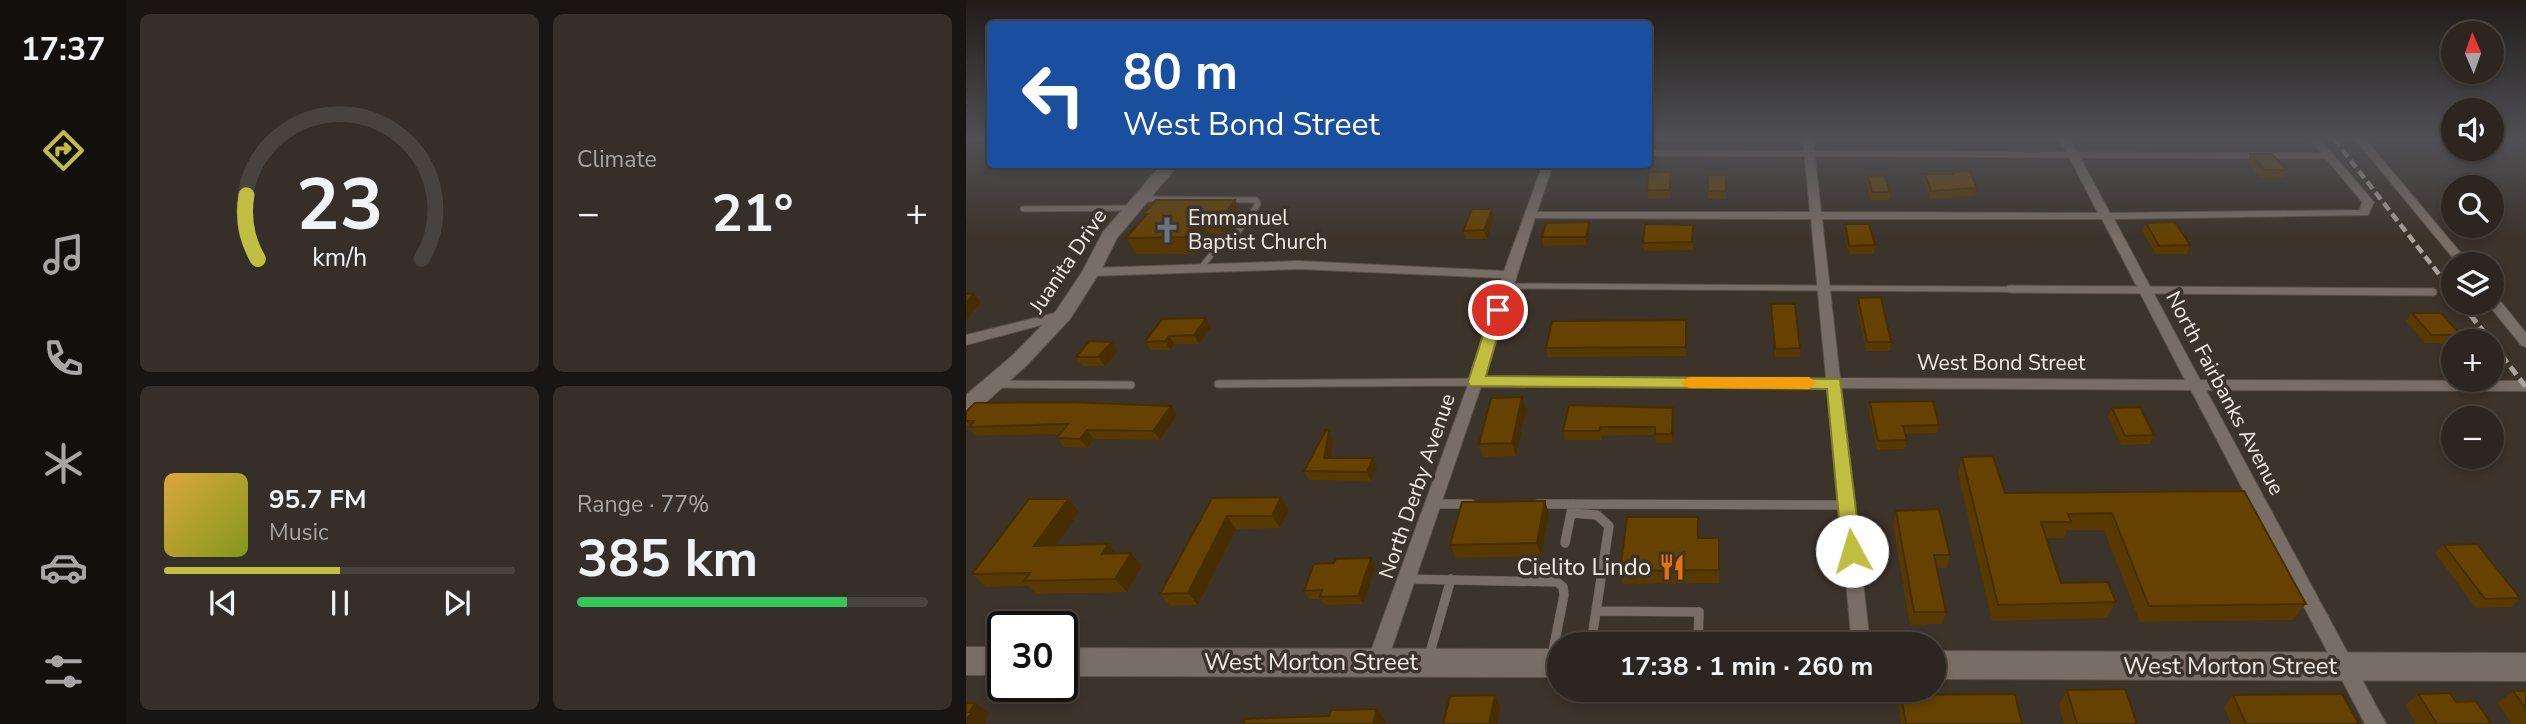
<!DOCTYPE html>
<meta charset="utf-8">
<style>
:root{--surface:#2d2620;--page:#352e29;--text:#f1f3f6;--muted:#a7a5a5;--line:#48433e;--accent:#c0be40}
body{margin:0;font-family:"Nunito Sans",sans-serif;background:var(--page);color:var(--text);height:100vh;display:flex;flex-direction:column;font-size:26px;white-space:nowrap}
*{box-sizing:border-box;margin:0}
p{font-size:23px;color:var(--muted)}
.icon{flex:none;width:38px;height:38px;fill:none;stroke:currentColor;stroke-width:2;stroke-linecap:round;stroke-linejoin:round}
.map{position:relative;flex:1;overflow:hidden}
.drawer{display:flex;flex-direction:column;gap:14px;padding:14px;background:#191512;width:840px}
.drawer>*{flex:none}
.guide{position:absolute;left:21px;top:21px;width:665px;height:147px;border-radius:7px;box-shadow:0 4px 10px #0003,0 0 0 2px var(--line);background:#1a4fa0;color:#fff;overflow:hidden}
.needle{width:46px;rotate:358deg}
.controls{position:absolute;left:1475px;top:21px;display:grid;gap:14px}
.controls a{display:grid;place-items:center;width:63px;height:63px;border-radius:50%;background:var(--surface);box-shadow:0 4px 10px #0003,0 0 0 2px var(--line);font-size:35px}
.speed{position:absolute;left:21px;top:611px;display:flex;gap:14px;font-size:35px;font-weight:700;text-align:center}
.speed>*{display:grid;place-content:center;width:91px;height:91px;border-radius:50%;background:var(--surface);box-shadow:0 4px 10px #0003,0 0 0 2px var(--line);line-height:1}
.speed .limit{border:4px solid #111;border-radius:10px;background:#fff;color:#111}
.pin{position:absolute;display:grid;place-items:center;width:60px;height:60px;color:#fff;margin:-30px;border:4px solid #fff;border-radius:50%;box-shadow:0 2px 7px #0007}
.me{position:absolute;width:77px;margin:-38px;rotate:354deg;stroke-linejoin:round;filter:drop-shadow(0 0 5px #0008)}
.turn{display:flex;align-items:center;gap:24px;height:147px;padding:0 21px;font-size:32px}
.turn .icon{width:91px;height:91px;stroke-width:2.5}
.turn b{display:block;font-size:49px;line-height:60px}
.big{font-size:52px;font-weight:700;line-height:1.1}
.drawer .tile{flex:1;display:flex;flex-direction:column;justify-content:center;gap:10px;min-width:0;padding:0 24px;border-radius:10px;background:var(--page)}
.drawer .dial{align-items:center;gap:0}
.dial svg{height:182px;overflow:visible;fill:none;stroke:var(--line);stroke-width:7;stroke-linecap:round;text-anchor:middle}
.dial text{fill:var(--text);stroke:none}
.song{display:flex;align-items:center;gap:21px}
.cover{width:84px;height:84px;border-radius:10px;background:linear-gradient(135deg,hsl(40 70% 55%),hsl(70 70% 35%))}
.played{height:7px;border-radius:4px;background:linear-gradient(90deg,var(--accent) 50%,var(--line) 50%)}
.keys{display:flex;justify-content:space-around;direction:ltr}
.heat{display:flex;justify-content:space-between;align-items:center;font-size:38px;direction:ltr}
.charge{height:10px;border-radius:5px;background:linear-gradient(90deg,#34c759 77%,var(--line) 0)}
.drawer .tiles{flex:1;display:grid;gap:14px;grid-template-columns:repeat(2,1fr)}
.trip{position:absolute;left:581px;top:632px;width:399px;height:70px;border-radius:35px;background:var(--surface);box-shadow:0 4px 10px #0003,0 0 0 2px var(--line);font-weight:700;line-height:70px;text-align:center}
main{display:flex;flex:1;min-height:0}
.dock{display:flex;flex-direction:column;width:126px;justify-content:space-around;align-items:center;background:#120f0d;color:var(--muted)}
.dock .icon{width:49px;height:49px}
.dock .selected{color:var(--accent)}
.dock b{font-size:32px;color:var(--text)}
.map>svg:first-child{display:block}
</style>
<main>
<nav class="dock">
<b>17:37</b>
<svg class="icon selected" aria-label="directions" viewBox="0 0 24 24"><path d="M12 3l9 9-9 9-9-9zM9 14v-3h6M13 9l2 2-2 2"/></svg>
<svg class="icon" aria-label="music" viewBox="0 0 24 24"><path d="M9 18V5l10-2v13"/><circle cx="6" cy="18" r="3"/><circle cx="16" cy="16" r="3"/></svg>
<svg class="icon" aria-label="phone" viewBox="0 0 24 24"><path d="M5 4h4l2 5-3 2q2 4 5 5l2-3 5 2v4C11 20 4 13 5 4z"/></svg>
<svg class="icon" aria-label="climate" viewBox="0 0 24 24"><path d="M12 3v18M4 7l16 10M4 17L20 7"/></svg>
<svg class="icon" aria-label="car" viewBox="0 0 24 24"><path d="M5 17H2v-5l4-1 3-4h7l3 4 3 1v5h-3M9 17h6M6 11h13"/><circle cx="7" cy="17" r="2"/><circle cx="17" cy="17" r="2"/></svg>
<svg class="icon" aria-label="filters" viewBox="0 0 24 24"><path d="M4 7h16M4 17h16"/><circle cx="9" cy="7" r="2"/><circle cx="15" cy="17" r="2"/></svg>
</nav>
<section class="drawer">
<div class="tiles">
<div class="tile dial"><svg viewBox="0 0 100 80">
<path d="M14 69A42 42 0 1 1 86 69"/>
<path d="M14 69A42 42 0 0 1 9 41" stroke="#c0be40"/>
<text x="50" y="56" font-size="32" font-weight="700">23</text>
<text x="50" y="72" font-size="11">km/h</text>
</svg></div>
<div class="tile"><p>Climate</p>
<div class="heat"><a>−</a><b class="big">21°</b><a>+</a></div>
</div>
<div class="tile">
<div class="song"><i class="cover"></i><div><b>95.7 FM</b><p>Music</p></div></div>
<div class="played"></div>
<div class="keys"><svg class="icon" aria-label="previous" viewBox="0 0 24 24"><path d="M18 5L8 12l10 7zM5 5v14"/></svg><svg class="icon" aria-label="pause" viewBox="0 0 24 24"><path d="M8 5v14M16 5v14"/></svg><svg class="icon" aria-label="next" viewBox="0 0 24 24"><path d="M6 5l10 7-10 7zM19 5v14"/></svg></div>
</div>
<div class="tile"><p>Range · 77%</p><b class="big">385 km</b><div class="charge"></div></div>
</div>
</section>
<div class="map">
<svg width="1560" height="724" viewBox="0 0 1560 724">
<rect width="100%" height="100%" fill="#3c332b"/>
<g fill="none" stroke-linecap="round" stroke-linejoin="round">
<g stroke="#59514a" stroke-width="7">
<path id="lane-far2" d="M682,153L1363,156
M175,199L290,200L292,204L272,232L257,240L234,269
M57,209L166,208
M540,286L1314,291"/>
</g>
<g stroke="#59514a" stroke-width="9">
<path id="lane-far1" d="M1044,289L1467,292
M30,384L165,385
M252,384L510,382"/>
</g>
<g stroke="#59514a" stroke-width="10">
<path id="lane" d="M467,504H505
M572,504L879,505
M607,504L605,513L631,515L643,526L625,644
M599,543L605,513
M441,579L591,582L597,587L598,595L586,656
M630,611L733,612L732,644
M463,656L485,579"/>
</g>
<g stroke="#59514a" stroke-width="2">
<path id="street" d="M837,139H847L855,212L1132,213L1094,139H1104L1144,213L1394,210L1396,202L1344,139H1354L1408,202L1402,215L1148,219L1234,380L1560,381V391L1240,390L1420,724H1399L1225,390L875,388L904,644H886L861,388L515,387L421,662L418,668L411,671L404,668L401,662L503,382L536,278L333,269L125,276L119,272L125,268L333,261L538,271L577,164H587L571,212H844ZM569,218L845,219L860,378L519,377ZM856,219H1136L1219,380L874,378Z
M1389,139H1399L1504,264H1492Z
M1526,296L1531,297L1560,333V347L1555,345L1521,303H1526Z
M97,311L102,312L104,315L102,318L0,345V335Z"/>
</g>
<g stroke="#59514a" stroke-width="2">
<path id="secondary" d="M196,164H213L151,238L134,272L104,319L61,365L8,413L0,415V395L47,355L90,311L116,272L137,232Z
M0,647H37V675H0Z
M96,648L593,649V677L96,676Z
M968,651L1560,653V681L968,679Z"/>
</g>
<use href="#lane-far2" stroke="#796e66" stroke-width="5"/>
<use href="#lane-far1" stroke="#796e66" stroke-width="7"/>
<use href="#lane" stroke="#796e66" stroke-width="9"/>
<use href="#street" fill="#796e66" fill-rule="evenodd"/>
<use href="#secondary" fill="#796e66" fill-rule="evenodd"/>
<path stroke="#aaa39d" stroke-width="4.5" stroke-dasharray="9 4.5" stroke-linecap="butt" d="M1368,139L1486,291"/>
<path stroke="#aaa39d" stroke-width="5" stroke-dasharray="10 5" stroke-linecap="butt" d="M1485,289L1488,293
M1495,303L1525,341
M1526,343L1560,387"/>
</g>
<path fill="#573901" d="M795,139H817V141H795Z
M1284,154L1321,170L1317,178H1295L1281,162Z
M705,172V198L682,199L681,190Z
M986,172L1011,188L1009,196L964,199L958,182L959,174H986Z
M742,175H760V199H742Z
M902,176L924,192L923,200H905L901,184Z
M269,200L277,216L268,228L257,234H243L228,254H170L160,238L179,217L177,214Z
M528,217L521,239H500L497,231Z
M623,222L624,231L621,245L577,246L576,237Z
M1180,223L1224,245L1221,254H1190L1176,231Z
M879,224L909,245L908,254H883L878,233Z
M727,225V250L678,251L677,243Z
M892,298L925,342L924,351H900L891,307Z
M805,304L834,348V357H809Z
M1446,313L1495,335L1491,341H1488V344L1459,343L1440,321Z
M240,318L245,327L233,344H208L204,350H185L179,342Z
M720,320V356L582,357L580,348Z
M152,351L139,366H116L110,357Z
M904,402L973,425L971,433L939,434L941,440L939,449L911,450L903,411Z
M707,408V443H690L689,435L635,436V440H599L597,431Z
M1146,408L1188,435L1184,444L1155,445L1142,416Z
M560,410L550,456L517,457L513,444Z
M0,412L211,415L194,440L128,439L121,448L98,447L91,438L95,434L11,436L6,430H0Z
M363,431L367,440L364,458L411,467L405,481L343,480L338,471Z
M996,457L1039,493L1278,491L1340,604L1327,620L1174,622L1138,530H1101L1098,538H1080L1095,583L1150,602L1141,618L1026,621L992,473Z
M315,497L323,510L314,528L270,529L232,605L204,606L194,594L246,498Z
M579,501L583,514L575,556L490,558L484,545Z
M930,511L984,555L981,568H970L980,612L976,624L944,625L927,524Z
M113,512L90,545L151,553L176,566L161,592L71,594L63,586L20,587L6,574Z
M732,517L733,538H753V583L657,584L654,571Z
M1478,545L1554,598L1545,607L1510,608L1469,553Z
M410,566L397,604L359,605L355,599H343L338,591Z
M1101,690L1171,724H1098L1093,705Z
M1547,691H1560V724H1546L1531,703Z
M1452,694L1490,702L1525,724H1450L1439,705Z
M935,695L1056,724H935L932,707Z
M1267,695L1393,724H1265L1258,707Z"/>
<path fill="#472e01" d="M269,200L277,216L268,228L257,234L249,218Z
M526,209L528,217L521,239L518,230Z
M235,218L243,234L228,254L219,237Z
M623,222L624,231L621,245L620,237Z
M8,293L15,302L0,320V303Z
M240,318L245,327L233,344L228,335Z
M203,336L208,344L204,350L199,341Z
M146,342L152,351L139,366L132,357Z
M556,397L560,410L550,456L546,443Z
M205,406L211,415L194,440L187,431Z
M707,408L708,417L707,443L706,434Z
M121,430L128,439L121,448L114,439Z
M363,431L367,440L363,466L358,458Z
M407,458L411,467L405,481L401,472Z
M315,497L323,510L314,528L306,516Z
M102,499L113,512L81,559L68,546Z
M579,501L583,514L575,556L571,543Z
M261,516L270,529L232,605L222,593Z
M142,544L154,557L136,554Z
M165,553L176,566L161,592L149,579Z
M405,558L410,566L397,604L392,596Z
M529,695L534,707L531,724H523Z
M9,703L24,713L18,721L20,722L19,724H0V720L3,712Z
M411,709L419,721L418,724H407Z"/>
<path fill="#654201" stroke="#472e01" stroke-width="2" d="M1284,154H1306L1321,170H1299Z
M1004,171L1011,188L965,191L959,174H987L986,172Z
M682,172H705L704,190H681Z
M742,175H760V191H742Z
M919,175L924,192H906L902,176Z
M190,200H269L260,212L249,218H235L219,237L160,238L181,214H177Z
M506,209H526L518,230L497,231Z
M623,222L620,237H576L580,223Z
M1209,222L1224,245L1193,246L1180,223Z
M679,224L727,225L726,242L677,243Z
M879,224H903L909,245L883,246Z
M8,293L0,303V294Z
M915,297L925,342H901L892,298Z
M805,304H829L834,348L809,349Z
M1446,313H1475L1495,335H1465Z
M240,318L228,335L203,336L199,341L179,342L196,319Z
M720,320V347L580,348L586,321Z
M123,341L146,342L132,357H110Z
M556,397L546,443L513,444L525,398Z
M967,401L973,425L937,426L941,440L912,441L904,402Z
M100,402L205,406L187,431L121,430L114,439L91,438L102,424L3,427L8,421H0V412L9,403Z
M603,405L707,408L706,434H689V427H634L633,431H597Z
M1174,407L1188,435L1159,436L1146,408Z
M360,430L363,431L358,458H407L401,472L338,471Z
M1027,456L1039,493L1278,491L1340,604L1183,606L1146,513L1102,514L1105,522H1075L1095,583L1142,582L1150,602L1032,605L996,457Z
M315,497L306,516H261L222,593L194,594L246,498Z
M63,499H102L68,546L142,544L136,554L165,553L149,579L58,581L64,573L6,574Z
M579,501L571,543L484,545L496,502Z
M973,509L984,555H968L980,612H948L930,511Z
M661,517H732V538H753V570L654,571Z
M1511,544L1554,598L1519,599L1478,545Z
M405,558L392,596L354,597L356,590L338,591L348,564L368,563L370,559Z
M1159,689L1171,724H1111L1101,690Z
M1547,691H1560V709Z
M1484,693L1490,702L1510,701L1525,724H1471L1452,694Z
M1049,694L1056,724H940L935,695Z
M1376,694L1393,724H1280L1267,695Z
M529,695L523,724H477L484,696Z
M0,703H9L3,712H6L0,720Z
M411,709L407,724H277L279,719L363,716L365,710Z"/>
<linearGradient id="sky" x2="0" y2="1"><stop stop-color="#211c18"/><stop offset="0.58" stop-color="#505055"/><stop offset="1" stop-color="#505055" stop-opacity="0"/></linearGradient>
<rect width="1560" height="240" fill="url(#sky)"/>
<path fill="#c0be40" stroke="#7d7c2a" stroke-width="2" d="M532,306L539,310L520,376L874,379L895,551L892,557L886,559L879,557L876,551L861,389L504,386L502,382L525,310Z"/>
<path fill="#f59e0b" d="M723,377H843L851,383L843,389L723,388L714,383Z"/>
<defs>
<g id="church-bare" transform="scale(2.1)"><path d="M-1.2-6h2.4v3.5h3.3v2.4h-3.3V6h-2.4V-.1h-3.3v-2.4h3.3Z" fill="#6b7280" stroke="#3c332b" stroke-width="2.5" paint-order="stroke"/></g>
<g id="restaurant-bare" transform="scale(2.1)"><path d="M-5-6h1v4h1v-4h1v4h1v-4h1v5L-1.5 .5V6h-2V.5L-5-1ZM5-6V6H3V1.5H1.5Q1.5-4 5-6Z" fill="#e8710a" stroke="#3c332b" stroke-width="2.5" paint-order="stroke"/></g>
</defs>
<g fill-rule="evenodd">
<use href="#church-bare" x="201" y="230"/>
<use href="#restaurant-bare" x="706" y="567"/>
</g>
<g text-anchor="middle" stroke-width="7" stroke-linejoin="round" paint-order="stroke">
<g font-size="21" fill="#f2ece7" stroke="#3c332b" text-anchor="start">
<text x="222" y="225">Emmanuel<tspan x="222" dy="24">Baptist Church</tspan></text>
</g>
<g font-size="21" fill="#f2ece7" stroke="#3c332b">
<text transform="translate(102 261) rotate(-56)" y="7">Juanita Drive</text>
<text x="1035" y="370">West Bond Street</text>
<text transform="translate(1259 393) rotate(62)" y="7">North Fairbanks Avenue</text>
<text transform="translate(451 486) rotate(-71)" y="7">North Derby Avenue</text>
</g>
<g font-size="24" fill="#f2ece7" stroke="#3c332b" text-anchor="end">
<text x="685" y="575">Cielito Lindo</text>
</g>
<g font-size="24" fill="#f2ece7" stroke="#3c332b">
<text x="345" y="670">West Morton Street</text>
<text x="1264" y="674">West Morton Street</text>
</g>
</g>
</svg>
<div class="controls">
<a><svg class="needle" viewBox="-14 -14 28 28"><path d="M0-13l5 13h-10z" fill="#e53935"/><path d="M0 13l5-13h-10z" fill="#a7a5a5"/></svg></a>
<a><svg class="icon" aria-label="sound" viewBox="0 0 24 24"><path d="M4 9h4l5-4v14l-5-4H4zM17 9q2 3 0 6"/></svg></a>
<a><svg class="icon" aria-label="search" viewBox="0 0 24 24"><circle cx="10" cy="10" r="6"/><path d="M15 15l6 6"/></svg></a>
<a><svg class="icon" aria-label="layers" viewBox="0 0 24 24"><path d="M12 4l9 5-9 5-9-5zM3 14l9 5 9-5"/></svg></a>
<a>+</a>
<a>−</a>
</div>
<div class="speed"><div class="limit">30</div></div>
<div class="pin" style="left:532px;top:310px;background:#d93025"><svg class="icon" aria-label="arrive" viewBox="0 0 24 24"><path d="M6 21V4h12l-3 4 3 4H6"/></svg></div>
<svg class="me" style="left:886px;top:551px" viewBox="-20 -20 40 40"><circle r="19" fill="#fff"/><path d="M0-13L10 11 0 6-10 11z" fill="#c0be40"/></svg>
<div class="trip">17:38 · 1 min · 260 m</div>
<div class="guide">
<div class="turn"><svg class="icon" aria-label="left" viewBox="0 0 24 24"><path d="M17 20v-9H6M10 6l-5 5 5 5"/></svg><div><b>80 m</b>West Bond Street</div></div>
</div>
</div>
</main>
